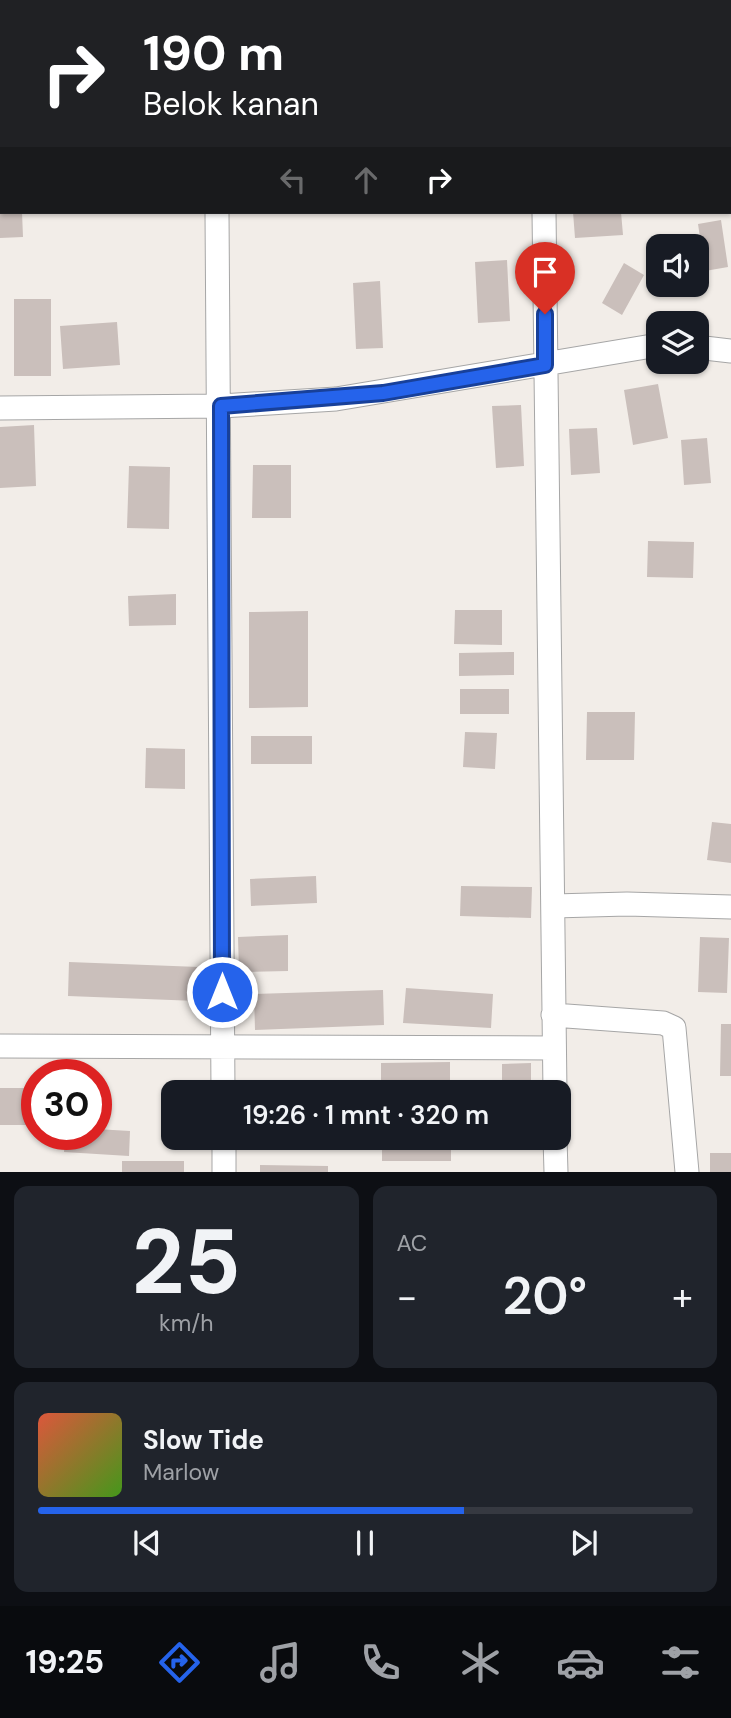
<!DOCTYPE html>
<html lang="id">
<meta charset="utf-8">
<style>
:root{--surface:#171b24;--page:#20242c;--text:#f1f3f6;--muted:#9ea1a6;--line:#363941;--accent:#2563eb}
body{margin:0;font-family:"DM Sans",sans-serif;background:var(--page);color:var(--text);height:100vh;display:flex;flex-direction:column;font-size:26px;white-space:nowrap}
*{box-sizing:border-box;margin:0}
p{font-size:23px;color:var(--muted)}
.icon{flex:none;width:38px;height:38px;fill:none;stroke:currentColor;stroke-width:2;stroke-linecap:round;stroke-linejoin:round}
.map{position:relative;height:1172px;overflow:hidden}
.sheet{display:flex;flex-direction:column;gap:14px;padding:14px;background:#0d0f14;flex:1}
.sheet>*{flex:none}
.hud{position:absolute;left:0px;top:0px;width:732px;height:214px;box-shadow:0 2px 5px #0004;background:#202124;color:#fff;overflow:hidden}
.fabs{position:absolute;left:646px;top:234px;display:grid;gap:14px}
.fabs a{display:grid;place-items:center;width:63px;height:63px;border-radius:14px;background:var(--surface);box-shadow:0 2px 5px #0004;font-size:35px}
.speed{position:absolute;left:21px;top:1059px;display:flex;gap:14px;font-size:35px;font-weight:700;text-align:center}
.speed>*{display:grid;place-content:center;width:91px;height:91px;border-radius:50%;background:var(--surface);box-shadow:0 2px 5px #0004;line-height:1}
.speed .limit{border:10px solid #d22;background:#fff;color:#111}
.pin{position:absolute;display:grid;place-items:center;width:60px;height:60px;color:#fff;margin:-72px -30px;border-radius:50% 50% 50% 0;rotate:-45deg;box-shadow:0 0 7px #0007}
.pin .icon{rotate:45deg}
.me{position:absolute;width:77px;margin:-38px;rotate:0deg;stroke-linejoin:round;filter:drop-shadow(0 0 5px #0008)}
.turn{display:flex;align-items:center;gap:24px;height:147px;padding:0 28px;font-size:32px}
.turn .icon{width:91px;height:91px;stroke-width:2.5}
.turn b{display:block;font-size:49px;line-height:60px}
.lanes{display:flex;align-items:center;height:66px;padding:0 28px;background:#0003;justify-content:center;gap:35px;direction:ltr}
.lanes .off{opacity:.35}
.big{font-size:52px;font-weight:600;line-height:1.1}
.sheet .widget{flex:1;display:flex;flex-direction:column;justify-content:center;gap:10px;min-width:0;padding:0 24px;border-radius:14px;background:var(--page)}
.sheet .dial{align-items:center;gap:0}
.dial b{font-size:91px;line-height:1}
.song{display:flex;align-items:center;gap:21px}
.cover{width:84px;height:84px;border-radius:10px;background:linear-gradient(135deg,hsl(10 70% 55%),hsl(100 70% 35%))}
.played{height:7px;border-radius:4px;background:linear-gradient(90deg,var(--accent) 65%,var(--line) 65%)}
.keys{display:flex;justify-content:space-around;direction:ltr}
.heat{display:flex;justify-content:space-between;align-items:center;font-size:38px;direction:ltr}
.sheet .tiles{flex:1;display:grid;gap:14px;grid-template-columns:1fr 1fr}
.widget:last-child{grid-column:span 2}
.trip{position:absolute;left:161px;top:1080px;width:410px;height:70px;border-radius:14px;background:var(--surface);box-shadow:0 2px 5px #0004;font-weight:600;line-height:70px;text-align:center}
.dock{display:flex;height:112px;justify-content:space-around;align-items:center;background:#090b0e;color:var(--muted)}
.dock .icon{width:49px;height:49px}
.dock .selected{color:var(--accent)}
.dock b{font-size:32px;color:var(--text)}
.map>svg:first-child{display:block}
</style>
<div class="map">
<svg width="731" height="1172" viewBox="0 0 731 1172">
<rect width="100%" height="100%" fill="#f2ede8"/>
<path fill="#cabfbb" d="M0,212H22L23,237L0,238Z
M573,212H621L623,235L575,238Z
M721,220L728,267L705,271L698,224Z
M507,260L510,321L478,323L475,262Z
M624,263L644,275L622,315L602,303Z
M380,281L383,348L356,349L353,283Z
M14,299H51V376H14Z
M117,322L120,365L63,369L60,326Z
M658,384L668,438L633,445L624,390Z
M521,405L524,466L496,468L492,406Z
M34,425L36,486L0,488V427Z
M597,428L600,473L571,475L569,429Z
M707,438L711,483L684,485L681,440Z
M253,465H291V518H252Z
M129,466L170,467L169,529L127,528Z
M648,541L694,542L693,578L647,577Z
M176,594V625L129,626L128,596Z
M455,610H502V645L454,644Z
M308,611V707L249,708V612Z
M514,652V675L459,676V653Z
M460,689H509V714H460Z
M587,712H635L634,760H586Z
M465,732L497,733L495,769L463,767Z
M251,736H312V764H251Z
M146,748L185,749V789L145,788Z
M712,822L731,824V863L707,860Z
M316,876L317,903L251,906L250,879Z
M461,886L532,887L531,918L460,916Z
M288,935V971L239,972L238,937Z
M700,937L729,938L727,993L698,992Z
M69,962L199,967L197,1001L68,996Z
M406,988L493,994L491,1028L403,1023Z
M383,990L384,1025L255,1030L254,994Z
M721,1024H731V1076H720Z
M450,1062V1092H381V1063Z
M531,1063V1092H502V1064Z
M0,1088H37V1125H0Z
M96,1129L130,1131L129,1156L64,1152L65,1134H96Z
M382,1138H451V1161H382Z
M503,1138H532L533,1143L503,1144Z
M710,1153H731V1172H710Z
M122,1161H184V1172H122Z
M260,1165L328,1166V1172H260Z"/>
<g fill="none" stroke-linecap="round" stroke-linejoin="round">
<g stroke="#a6a6a6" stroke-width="25">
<path id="minor" d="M215,0V2
M543,0V2
M217,212L223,1092
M544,212L555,1092
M696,347L731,351
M0,408L221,406L336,399L658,345
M554,906L627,904L731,907
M553,1015L663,1023L674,1028L687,1172
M0,1046L554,1048
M224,1138V1172
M555,1138L556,1172"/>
</g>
<use href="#minor" stroke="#fff" stroke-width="23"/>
</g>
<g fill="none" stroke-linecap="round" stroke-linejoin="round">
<g stroke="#184099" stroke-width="18">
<path id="route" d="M222,992L221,406L383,393L545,365V314"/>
</g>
<use href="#route" stroke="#2563eb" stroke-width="12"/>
</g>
</svg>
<div class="fabs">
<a><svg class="icon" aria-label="sound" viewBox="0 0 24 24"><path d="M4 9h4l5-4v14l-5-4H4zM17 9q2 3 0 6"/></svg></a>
<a><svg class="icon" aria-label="layers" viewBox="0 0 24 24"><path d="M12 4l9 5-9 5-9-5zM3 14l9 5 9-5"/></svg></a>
</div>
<div class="speed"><div class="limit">30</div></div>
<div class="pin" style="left:545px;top:314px;background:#d93025"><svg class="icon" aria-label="arrive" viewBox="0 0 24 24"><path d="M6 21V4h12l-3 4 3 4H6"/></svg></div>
<svg class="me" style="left:222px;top:992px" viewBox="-20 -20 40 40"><circle r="17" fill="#2563eb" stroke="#fff" stroke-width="3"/><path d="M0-11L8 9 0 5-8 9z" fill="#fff"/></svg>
<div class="trip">19:26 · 1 mnt · 320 m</div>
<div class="hud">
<div class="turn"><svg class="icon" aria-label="right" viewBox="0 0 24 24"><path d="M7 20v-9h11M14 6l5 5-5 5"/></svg><div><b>190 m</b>Belok kanan</div></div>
<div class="lanes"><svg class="icon off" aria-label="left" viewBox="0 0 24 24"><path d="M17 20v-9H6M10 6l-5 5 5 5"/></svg><svg class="icon off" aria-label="ahead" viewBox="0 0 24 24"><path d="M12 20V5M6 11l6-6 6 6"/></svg><svg class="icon" aria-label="right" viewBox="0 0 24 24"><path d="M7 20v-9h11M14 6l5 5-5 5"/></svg></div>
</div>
</div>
<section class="sheet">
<div class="tiles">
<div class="widget dial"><b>25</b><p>km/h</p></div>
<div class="widget"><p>AC</p>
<div class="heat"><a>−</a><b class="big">20°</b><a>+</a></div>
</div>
<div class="widget">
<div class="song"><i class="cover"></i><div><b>Slow Tide</b><p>Marlow</p></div></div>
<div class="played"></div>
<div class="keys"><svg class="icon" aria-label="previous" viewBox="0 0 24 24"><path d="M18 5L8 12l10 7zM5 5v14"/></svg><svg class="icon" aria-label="pause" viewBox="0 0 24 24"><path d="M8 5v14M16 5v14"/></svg><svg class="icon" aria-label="next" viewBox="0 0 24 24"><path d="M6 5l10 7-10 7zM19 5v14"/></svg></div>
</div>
</div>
</section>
<nav class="dock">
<b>19:25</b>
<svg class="icon selected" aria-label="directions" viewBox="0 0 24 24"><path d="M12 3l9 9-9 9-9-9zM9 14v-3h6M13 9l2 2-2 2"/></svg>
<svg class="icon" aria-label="music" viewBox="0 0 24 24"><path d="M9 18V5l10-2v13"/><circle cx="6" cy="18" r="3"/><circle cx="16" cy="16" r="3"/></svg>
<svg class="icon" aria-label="phone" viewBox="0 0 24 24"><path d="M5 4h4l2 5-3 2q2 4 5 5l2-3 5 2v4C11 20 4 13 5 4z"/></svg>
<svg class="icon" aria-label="climate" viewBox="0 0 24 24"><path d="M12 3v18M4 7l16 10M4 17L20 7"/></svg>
<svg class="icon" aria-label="car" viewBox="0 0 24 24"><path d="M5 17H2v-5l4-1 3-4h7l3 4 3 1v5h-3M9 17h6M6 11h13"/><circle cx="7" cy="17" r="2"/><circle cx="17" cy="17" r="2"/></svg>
<svg class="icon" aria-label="filters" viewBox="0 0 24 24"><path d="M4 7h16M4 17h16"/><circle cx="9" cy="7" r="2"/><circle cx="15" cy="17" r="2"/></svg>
</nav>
